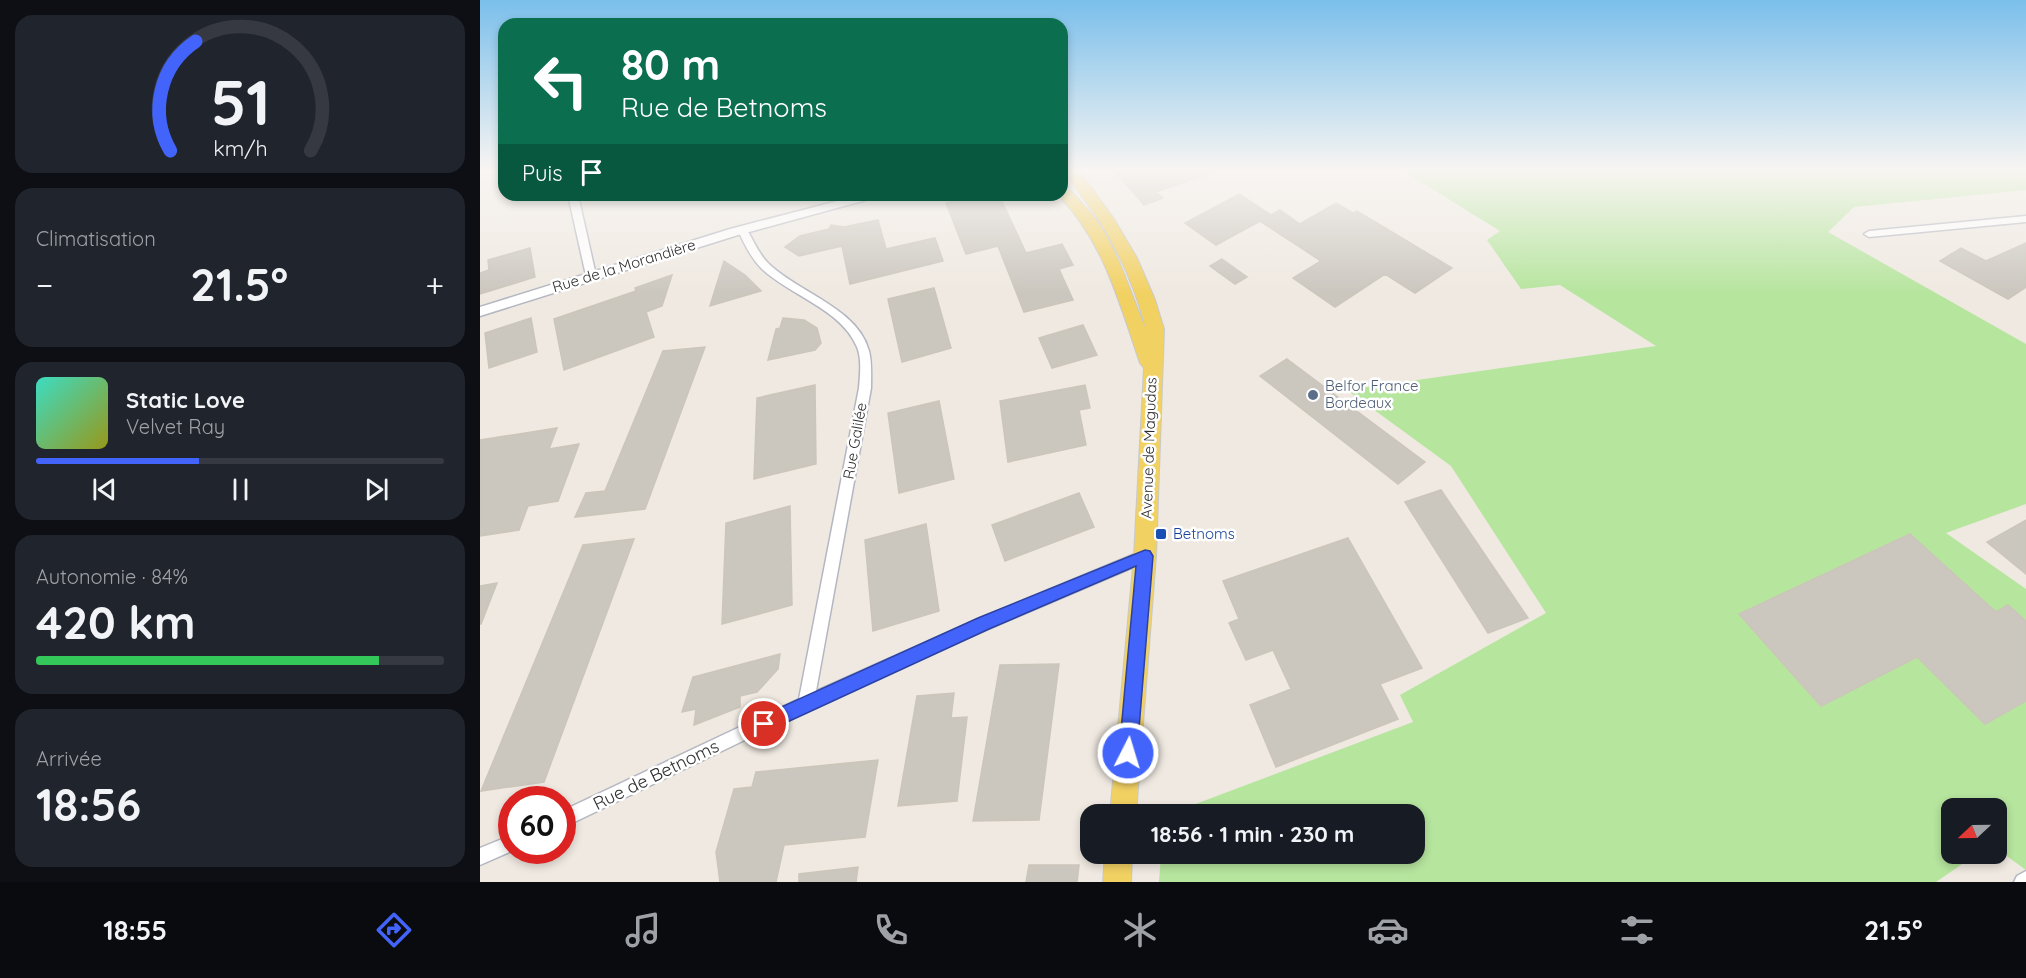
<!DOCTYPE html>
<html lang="fr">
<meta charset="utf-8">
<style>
:root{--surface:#171b24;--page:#20242c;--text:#f1f3f6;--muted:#9ea1a6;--line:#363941;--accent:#4264fb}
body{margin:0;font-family:Quicksand,sans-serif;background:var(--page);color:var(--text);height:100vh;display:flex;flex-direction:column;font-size:22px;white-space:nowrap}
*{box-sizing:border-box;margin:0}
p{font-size:20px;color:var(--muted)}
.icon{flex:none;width:33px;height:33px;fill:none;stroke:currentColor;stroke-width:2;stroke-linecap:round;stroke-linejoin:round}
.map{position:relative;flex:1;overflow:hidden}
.panel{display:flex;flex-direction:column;gap:15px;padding:15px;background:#0d0f14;width:480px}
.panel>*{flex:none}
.banner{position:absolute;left:18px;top:18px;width:570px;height:183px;border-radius:18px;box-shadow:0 3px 9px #0003;background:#0b6e4f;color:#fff;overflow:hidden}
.needle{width:39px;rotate:248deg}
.controls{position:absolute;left:1461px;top:798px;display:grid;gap:12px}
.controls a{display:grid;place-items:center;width:66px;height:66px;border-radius:12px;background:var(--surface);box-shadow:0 3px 9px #0003;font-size:30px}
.speed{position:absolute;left:18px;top:786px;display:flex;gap:12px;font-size:30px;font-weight:700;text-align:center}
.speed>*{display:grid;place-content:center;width:78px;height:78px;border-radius:50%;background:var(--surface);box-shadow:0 3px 9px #0003;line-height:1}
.speed .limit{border:9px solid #d22;background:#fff;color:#111}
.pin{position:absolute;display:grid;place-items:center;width:51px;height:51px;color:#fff;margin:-26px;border:3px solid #fff;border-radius:50%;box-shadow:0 2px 6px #0007}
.me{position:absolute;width:66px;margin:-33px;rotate:5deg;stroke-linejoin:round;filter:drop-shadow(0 0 4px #0008)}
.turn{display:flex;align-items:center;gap:21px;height:126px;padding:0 24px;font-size:27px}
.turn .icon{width:78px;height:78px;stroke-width:2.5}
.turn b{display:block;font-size:42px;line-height:51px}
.then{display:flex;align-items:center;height:57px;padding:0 24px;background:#0003;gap:12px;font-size:22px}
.big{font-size:45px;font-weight:700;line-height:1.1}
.panel .widget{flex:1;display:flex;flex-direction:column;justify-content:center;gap:9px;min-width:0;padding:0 21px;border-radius:18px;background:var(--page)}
.panel .dial{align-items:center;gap:0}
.dial svg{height:156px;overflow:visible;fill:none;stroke:var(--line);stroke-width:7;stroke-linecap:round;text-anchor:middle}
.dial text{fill:var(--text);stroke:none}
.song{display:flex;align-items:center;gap:18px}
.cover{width:72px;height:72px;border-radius:9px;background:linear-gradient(135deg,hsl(170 70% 55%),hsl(60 70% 35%))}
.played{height:6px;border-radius:3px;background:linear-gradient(90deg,var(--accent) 40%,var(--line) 40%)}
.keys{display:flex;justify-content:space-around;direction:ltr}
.heat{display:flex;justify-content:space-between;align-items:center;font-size:33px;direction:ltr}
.charge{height:9px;border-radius:4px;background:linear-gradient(90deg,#34c759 84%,var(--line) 0)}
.trip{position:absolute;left:600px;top:804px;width:345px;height:60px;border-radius:18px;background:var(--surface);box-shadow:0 3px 9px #0003;font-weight:700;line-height:60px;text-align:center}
.dock{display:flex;height:96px;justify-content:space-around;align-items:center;background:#090b0e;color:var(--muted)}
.dock .icon{width:42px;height:42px}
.dock .active{color:var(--accent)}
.dock b{font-size:27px;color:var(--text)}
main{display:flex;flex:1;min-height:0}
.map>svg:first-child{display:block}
</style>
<main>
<section class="panel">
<div class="widget dial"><svg viewBox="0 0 100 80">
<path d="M14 69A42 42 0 1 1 86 69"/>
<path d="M14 69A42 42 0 0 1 27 13" stroke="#4264fb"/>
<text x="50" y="56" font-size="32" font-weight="700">51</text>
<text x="50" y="72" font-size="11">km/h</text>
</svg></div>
<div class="widget"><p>Climatisation</p>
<div class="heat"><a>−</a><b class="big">21.5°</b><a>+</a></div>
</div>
<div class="widget">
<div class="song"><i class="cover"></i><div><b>Static Love</b><p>Velvet Ray</p></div></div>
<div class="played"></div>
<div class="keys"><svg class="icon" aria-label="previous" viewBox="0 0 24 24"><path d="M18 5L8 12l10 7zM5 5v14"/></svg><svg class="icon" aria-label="pause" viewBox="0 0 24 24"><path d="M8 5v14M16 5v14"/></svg><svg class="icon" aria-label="next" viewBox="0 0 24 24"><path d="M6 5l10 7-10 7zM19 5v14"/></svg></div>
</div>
<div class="widget"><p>Autonomie · 84%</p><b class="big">420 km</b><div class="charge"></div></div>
<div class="widget"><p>Arrivée</p><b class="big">18:56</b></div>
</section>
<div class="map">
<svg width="1546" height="882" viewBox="0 0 1546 882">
<rect width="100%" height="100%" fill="#efe9e1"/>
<path fill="#b6e59e" d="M920,169H1546V190L1374,207L1348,232L1546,344V504L1466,533L1546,589V870L1517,849L1516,808H1472V854H1497L1456,882H679L681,854H934V814H689L933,722L920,695L1066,613L971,466L867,390L1176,346L1080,285L1041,289L1007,240L1020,231Z"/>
<path fill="#cbc7bf" stroke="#cbc5ba" stroke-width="1.5" d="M633,169H736V171L676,192L683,198L664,205Z
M759,194L791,215L800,210L820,224L856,203L873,213L877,211L972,268L935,293L905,274L855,307L813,278L841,261L780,221L736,245L705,223Z
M496,195H519L546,253L582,244L593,265L579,269L593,300L544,312L518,246L486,254L466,203Z
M398,220L406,249L455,238L463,261L370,284L362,246L319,256L305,247L320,236L349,229L351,225L364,227Z
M1546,243V287L1528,299L1460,261L1481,248L1506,261Z
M50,248L55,277L0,294V273L9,270L8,260Z
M742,259L767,277L755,284L730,266Z
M244,261L265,275L281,291L230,306Z
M192,275L182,306L166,312L174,337L84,370L74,319L156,291L155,288Z
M454,288L471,348L422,362L408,299Z
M51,318L57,352L9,368L5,333Z
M303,318L324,320L337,328L341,343L335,350L288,360L296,329L300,328Z
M603,325L617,355L572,368L559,338Z
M225,347L165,509L95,517L106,493L125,491L183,351Z
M807,359L945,462L918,484L780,376Z
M335,385L336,464L274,479L277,398Z
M605,385L610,408L599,410L606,445L528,462L520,401Z
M459,401L474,479L419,493L408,413Z
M77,428L69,449L99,444L78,501L48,506L39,530L0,536V440Z
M961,490L1048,618L1008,633L925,502Z
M599,493L614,527L525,561L512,525Z
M310,506L312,605L242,624L246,523Z
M1546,520V574L1507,542Z
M446,524L459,611L393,631L385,540Z
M1430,534L1516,612L1528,605L1546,621V701L1505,724L1437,657L1341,706L1259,614Z
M868,538L942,668L900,684L918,719L796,767L770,705L811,689L793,650L766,660L749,623L759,619L743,581Z
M154,539L64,782L1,791L103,545Z
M17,583L1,624H0V586Z
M300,654L298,669L277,692L260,696V707L214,725L216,709L202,712L213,677Z
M579,664L559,820L493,821L520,665Z
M474,693L471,718L487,717L477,801L418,806L437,696Z
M398,760L385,837L304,845L296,882H240L236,852L254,789L272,787L276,772Z
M549,865H599L597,882H546Z
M378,867L376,882H319V874Z"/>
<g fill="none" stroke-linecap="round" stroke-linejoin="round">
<g stroke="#b4b7c1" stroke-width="3">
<path id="minor" d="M88,195H98L115,271L118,276L117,278H109L105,271Z
M1546,216V222L1389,237L1384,234L1389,231Z
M263,227L266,228C274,241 278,253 288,263C317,292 378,308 389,351C392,363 391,376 391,388L336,691L498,619L660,552L665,550L670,552L672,556L670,560L508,629L331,708L82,828V811L319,699L379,388C380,375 382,359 377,347C361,309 311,296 282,269C271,258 264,244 258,230Z
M32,835V850H34L0,865V848Z
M1546,871V882H1534L1537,876Z"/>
</g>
<g stroke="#b4b7c1" stroke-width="3">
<path id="tertiary" d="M380,195H399L397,197L258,235L0,316V307L250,229Z"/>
</g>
<g stroke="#c9c9c9" stroke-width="2">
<path id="primary" d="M584,169H598L634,219L657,258L675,300L684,329L676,556L656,814H630L654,556L664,368L660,363C639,302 624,242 578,195H582V187C590,189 595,195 600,201C636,236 647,287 666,329C656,290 640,253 618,219C607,202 594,187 584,169Z
M625,854H652L651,882H623Z"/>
</g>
<use href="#minor" fill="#fff" fill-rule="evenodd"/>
<use href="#tertiary" fill="#fff" fill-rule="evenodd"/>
<use href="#primary" fill="#f2d163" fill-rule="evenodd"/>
</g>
<linearGradient id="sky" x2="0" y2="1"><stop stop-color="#7abfeb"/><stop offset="0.58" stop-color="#f8f5f2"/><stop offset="1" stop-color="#f8f5f2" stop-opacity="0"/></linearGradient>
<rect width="1546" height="293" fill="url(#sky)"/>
<path fill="#4264fb" stroke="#2b41a3" stroke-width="1.5" d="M665,550L670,551L673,556L657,753L654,759L648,762L642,759L639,753L656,566L509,629L290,730L284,732L277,730L275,724L277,718L498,618Z"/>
<circle fill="#5c6f8a" stroke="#fff" stroke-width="2" cx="833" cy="395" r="6"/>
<rect fill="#1a4fb4" stroke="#fff" stroke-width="2" x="675" y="528" width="12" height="12" rx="3"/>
<g text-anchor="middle" stroke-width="5" stroke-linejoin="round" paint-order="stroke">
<g font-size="15" fill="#2e2e2e" stroke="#fff">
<text transform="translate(144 266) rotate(-17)" y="5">Rue de la Morandière</text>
<text transform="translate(375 441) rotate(-80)" y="5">Rue Galilée</text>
<text transform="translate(669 448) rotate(-88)" y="5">Avenue de Magudas</text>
</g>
<g font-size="15" fill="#4e5e75" stroke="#fff" text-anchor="start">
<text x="845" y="391">Belfor France<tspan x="845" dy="17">Bordeaux</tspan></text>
</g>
<g font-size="15" fill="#164399" stroke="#fff" text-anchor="start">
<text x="693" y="539">Betnoms</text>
</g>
<g font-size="18" fill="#2e2e2e" stroke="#fff">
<text transform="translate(176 775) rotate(-26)" y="6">Rue de Betnoms</text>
</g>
</g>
</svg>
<div class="controls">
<a><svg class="needle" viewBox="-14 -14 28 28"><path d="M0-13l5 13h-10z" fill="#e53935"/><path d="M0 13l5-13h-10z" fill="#9ea1a6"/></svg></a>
</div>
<div class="speed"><div class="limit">60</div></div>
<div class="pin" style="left:284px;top:724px;background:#d93025"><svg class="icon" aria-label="arrive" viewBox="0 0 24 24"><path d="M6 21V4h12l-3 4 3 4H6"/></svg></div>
<svg class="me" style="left:648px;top:753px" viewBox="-20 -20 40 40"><circle r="17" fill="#4264fb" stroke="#fff" stroke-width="3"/><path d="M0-11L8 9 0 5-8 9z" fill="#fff"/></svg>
<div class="trip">18:56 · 1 min · 230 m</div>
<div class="banner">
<div class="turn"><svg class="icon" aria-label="left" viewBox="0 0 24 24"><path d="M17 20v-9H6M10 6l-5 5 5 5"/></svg><div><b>80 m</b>Rue de Betnoms</div></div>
<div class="then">Puis<svg class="icon" aria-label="arrive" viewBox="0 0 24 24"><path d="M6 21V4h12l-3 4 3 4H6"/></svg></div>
</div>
</div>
</main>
<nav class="dock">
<b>18:55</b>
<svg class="icon active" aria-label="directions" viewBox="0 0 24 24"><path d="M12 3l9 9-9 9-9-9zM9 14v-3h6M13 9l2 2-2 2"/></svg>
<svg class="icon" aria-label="music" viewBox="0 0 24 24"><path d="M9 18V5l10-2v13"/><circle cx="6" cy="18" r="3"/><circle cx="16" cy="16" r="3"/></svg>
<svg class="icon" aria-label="phone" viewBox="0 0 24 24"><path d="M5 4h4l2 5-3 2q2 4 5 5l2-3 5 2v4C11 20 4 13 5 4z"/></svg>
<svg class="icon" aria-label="climate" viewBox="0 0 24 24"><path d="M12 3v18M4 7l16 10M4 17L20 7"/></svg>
<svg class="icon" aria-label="car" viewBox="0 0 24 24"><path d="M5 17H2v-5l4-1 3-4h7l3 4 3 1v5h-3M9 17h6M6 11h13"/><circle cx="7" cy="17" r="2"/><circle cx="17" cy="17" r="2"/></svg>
<svg class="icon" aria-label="filters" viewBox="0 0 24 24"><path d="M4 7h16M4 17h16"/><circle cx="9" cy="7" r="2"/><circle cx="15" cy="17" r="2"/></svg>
<b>21.5°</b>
</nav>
